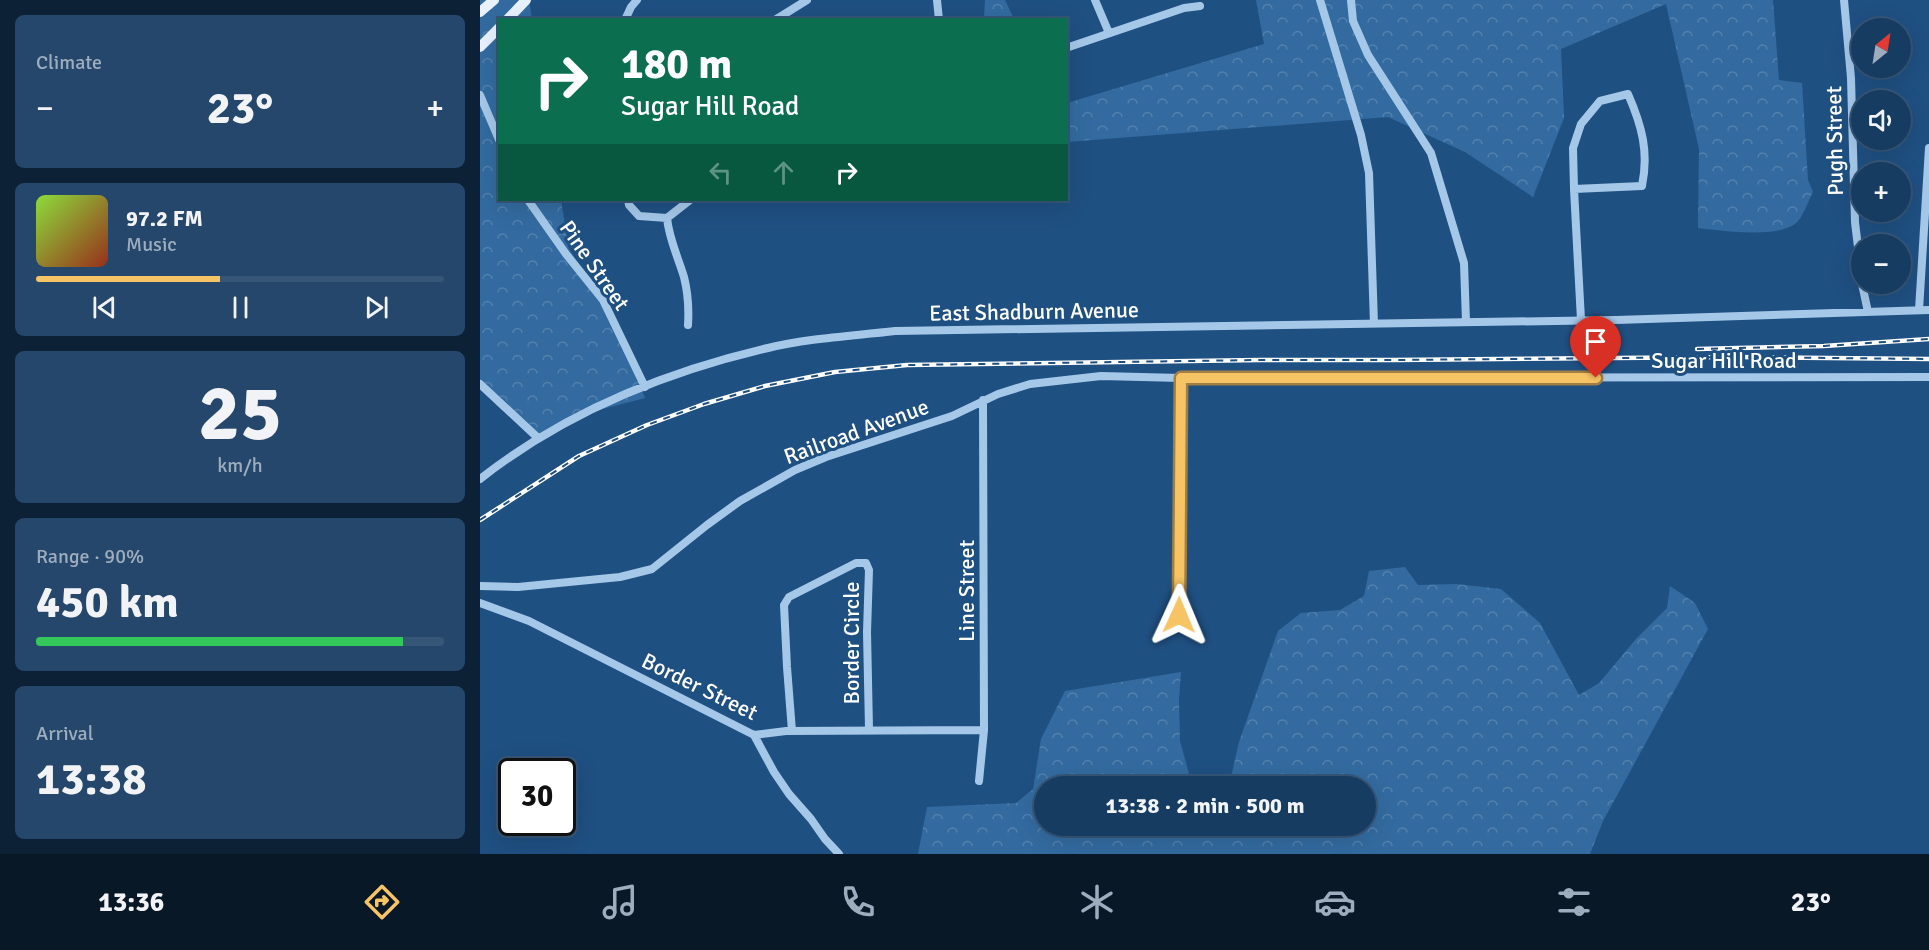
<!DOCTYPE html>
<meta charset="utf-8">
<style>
:root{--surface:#173c62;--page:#24476b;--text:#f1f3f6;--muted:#9eadbe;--line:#365677;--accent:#f7c465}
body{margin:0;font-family:Signika,sans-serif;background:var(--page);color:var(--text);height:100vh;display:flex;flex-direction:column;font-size:22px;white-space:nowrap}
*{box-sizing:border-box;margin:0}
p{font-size:20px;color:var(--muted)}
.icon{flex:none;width:33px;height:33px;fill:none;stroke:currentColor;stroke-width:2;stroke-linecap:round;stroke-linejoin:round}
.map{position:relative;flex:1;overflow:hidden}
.sheet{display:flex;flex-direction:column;gap:15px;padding:15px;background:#0d2136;width:480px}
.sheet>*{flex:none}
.guide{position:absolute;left:18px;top:18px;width:570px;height:183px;border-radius:0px;box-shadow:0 6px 24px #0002,0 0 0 2px var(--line);background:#0b6e4f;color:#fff;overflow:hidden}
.needle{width:39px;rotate:30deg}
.tools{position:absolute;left:1371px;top:18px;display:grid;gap:12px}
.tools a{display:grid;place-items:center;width:60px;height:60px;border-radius:50%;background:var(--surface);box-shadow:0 6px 24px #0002,0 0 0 2px var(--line);font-size:30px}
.speed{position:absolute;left:18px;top:758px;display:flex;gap:12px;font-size:30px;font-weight:700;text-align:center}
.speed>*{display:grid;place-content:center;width:78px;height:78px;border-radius:50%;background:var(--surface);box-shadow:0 6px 24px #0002,0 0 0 2px var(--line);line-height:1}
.speed .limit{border:3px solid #111;border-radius:9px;background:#fff;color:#111}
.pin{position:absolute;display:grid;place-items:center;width:51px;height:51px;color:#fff;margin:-62px -26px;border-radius:50% 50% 50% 0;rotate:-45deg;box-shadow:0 0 6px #0007}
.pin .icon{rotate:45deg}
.me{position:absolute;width:66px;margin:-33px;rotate:1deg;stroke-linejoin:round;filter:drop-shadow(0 0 4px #0008)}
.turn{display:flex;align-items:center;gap:21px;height:126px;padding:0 24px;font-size:27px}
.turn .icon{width:78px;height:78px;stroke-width:2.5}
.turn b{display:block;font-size:42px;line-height:51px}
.lanes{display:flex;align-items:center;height:57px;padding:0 24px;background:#0003;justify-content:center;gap:30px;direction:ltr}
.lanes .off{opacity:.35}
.big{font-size:45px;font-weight:700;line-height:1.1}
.sheet .tile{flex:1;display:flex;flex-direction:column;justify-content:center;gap:9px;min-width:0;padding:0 21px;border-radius:9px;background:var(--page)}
.sheet .dial{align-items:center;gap:0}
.dial b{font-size:78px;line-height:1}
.song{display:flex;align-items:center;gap:18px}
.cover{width:72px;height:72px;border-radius:9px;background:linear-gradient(135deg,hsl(90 70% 55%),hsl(10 70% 35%))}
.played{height:6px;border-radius:3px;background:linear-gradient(90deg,var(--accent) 45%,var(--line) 45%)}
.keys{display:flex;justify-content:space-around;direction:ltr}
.heat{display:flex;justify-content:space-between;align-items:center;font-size:33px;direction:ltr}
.charge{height:9px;border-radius:4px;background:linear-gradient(90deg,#34c759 90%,var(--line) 0)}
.trip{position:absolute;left:554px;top:776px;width:342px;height:60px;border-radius:30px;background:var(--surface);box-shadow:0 6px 24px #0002,0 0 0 2px var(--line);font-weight:700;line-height:60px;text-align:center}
.dock{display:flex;height:96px;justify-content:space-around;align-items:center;background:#091827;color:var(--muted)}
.dock .icon{width:42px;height:42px}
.dock .selected{color:var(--accent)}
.dock b{font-size:27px;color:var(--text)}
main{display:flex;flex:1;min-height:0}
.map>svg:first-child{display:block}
</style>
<main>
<section class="sheet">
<div class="tile"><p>Climate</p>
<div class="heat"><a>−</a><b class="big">23°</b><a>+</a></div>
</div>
<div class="tile">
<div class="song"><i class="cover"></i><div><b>97.2 FM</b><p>Music</p></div></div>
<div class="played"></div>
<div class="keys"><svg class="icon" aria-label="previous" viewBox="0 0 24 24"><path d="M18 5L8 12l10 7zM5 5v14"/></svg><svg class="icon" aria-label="pause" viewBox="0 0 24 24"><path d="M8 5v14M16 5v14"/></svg><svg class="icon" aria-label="next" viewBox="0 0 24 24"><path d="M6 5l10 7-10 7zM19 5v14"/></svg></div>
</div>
<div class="tile dial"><b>25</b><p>km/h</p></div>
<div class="tile"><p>Range · 90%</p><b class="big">450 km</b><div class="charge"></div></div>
<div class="tile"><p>Arrival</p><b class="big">13:38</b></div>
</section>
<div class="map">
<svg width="1449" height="854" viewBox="0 0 1449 854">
<defs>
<pattern id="forest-crowns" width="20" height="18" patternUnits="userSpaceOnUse" patternTransform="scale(1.5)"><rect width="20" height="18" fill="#336ba0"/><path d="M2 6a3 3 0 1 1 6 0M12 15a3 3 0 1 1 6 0" fill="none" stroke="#5281ae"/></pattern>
</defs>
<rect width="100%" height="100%" fill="#1f5082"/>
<path fill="url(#forest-crowns)" d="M0,0H49L52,19L20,20V200H81L89,249L137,323L165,398L111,412L59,435L0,383Z
M505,0H525L534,19H504Z
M776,0H1293L1299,80L1322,83L1328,180L1333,192C1328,201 1323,218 1315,224C1295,238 1242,231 1218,228L1219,149L1186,4L1081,49L1084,118L1053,197L985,152L908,117L587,142V103L784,44Z
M925,567L938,585L976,584L1021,589L1060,623L1099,695L1119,683L1156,639L1187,608L1190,586L1215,603L1228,629L1123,821L1110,854H438L447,807L536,803L553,789L561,739L585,691L701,672L699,699L700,741L711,781L715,786H564V825H885V786H749L759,742L798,631L821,613L860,610L884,596L889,571Z"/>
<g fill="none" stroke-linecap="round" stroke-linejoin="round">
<path stroke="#a5c8e9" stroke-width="8" d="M457,0L459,20
M615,0L629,33
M840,0L881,135L889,173L894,324
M871,0L873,21L888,55L951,153L984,263L986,322
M1364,0L1371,78L1375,222L1382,281
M145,20L151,7L157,0
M295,20L327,0
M586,48L704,8L720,6
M1148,94C1162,126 1169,152 1162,186L1094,189L1093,148L1101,124L1120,101Z
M0,95L20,142
M1094,189L1101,320
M48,200L86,254L123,300L165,387
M148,200L149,205L159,216L187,218
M1382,284L1388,312
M1439,310L1449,148
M208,325C209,309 208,293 204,277C198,257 189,239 187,218L210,200
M1116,378L1120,320
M0,384L58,438
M0,479C83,414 185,372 288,348C329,338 373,336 415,331L1136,320L1449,310
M0,586L38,587L140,577L172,569L227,525L260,501L315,470L346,457L472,416L518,394L550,384L621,376L701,378L1449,377
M0,603L49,621L274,735L306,731L504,730
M699,615L701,378
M312,731L307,667L304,605L309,597L376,563H386L389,570L387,632L389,729
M274,735L294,772L309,794L331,819L345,839L359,854
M499,781L504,730L503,400"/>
<path stroke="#e8f2fe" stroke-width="10" d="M0,12L14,0
M27,20L46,0
M0,47L20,27"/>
<g stroke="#fff" stroke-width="4.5">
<path id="rail" d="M1217,349L1344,346L1449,339
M0,520L99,456L167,425L224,404L285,386L355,372L427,365L780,360H915L1254,357L1449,359"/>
</g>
<use href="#rail" stroke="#1f5082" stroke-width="2" stroke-dasharray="7" stroke-linecap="butt"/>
</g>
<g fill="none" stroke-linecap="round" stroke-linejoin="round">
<g stroke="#a17f42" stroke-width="15">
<path id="route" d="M699,615L701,378H1116"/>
</g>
<use href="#route" stroke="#f7c465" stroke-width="10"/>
</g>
<g text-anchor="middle" stroke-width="6" stroke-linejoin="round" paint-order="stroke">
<g font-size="22" fill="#fff" stroke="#1f5082">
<text transform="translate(1354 141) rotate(-91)" y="8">Pugh Street</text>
<text transform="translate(115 265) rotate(55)" y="8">Pine Street</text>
<text transform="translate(554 311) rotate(-1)" y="8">East Shadburn Avenue</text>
<text x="1244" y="368">Sugar Hill Road</text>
<text transform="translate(376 431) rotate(-20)" y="8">Railroad Avenue</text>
<text transform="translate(486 591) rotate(-90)" y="8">Line Street</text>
<text transform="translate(371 643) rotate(-90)" y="8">Border Circle</text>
<text transform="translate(220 686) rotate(26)" y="8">Border Street</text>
</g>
</g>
</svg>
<div class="tools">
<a><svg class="needle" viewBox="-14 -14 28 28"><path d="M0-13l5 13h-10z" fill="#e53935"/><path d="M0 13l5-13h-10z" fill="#9eadbe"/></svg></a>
<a><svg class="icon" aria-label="sound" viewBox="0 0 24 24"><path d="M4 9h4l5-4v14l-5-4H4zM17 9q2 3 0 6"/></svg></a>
<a>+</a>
<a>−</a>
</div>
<div class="speed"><div class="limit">30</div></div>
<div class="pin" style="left:1116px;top:378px;background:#d93025"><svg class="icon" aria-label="arrive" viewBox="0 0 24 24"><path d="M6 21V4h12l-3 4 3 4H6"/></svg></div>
<svg class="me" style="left:699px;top:615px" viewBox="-20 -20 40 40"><path d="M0-17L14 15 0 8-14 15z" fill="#f7c465" stroke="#fff" stroke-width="4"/></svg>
<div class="trip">13:38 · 2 min · 500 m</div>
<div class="guide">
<div class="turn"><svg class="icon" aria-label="right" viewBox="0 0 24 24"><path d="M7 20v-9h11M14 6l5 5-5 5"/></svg><div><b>180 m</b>Sugar Hill Road</div></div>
<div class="lanes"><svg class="icon off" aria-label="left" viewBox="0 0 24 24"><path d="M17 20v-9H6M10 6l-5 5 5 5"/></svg><svg class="icon off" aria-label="ahead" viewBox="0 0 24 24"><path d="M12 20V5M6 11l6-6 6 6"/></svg><svg class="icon" aria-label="right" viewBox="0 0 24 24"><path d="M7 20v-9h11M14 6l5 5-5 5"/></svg></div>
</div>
</div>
</main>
<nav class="dock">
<b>13:36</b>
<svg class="icon selected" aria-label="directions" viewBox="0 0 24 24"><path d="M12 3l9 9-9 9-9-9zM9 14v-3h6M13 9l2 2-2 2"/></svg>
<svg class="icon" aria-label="music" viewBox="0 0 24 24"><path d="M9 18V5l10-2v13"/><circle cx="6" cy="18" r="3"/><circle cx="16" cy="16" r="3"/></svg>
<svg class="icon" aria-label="phone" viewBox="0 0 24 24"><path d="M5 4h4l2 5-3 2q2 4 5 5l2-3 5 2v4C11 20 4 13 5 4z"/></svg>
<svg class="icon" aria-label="climate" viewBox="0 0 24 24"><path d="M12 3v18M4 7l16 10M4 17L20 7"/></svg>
<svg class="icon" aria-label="car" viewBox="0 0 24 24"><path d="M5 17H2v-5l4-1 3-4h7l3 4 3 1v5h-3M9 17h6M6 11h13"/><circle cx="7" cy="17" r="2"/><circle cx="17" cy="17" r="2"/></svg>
<svg class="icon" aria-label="filters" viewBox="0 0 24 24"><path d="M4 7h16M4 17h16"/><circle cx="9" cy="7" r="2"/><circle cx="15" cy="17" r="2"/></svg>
<b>23°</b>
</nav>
